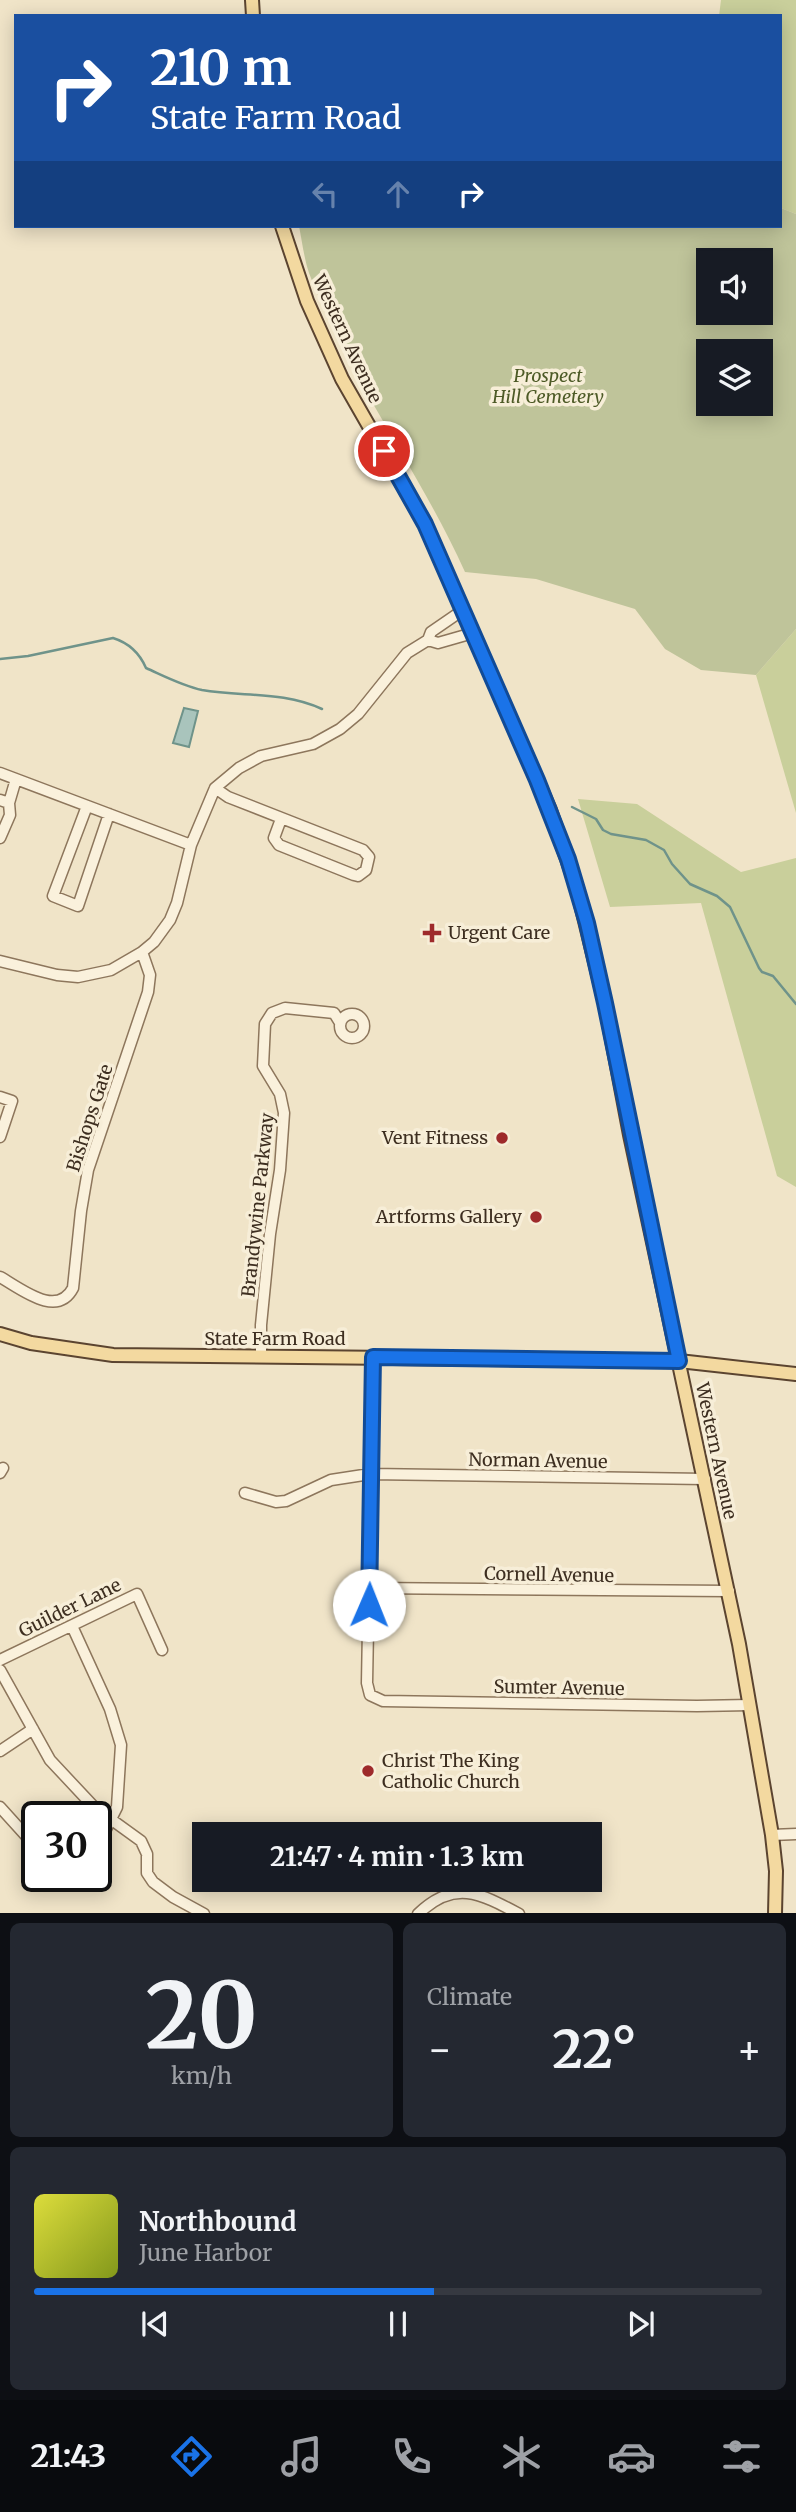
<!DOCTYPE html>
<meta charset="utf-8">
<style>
:root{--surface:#171b24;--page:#242831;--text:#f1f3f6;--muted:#9ea1a6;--line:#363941;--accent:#1a73e8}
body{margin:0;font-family:Merriweather,serif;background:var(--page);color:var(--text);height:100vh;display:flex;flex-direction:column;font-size:26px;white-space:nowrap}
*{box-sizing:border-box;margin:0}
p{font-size:23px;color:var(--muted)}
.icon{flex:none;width:38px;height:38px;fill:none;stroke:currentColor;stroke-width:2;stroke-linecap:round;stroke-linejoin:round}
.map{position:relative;height:1913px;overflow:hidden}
.details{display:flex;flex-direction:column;gap:10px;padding:10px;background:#0d0f14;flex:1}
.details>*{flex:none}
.banner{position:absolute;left:14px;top:14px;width:768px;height:214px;border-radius:0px;box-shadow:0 4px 18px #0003;background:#1a4fa0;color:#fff;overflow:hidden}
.controls{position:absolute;left:696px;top:248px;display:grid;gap:14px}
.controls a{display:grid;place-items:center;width:77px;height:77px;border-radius:0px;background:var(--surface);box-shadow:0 4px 18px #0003;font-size:35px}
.speed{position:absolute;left:21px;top:1801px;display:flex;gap:14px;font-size:35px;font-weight:700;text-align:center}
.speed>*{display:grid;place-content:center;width:91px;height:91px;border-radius:50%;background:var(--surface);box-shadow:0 4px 18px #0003;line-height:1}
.speed .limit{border:4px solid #111;border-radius:10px;background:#fff;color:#111}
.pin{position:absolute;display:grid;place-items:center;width:60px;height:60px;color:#fff;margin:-30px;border:4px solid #fff;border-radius:50%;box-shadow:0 2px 7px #0007}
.me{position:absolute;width:77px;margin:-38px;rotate:1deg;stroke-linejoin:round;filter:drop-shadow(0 0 5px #0008)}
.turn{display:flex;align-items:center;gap:24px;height:147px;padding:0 21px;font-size:32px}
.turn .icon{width:91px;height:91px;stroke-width:2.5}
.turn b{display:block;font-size:49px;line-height:60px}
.lanes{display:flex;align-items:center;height:66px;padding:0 21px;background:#0003;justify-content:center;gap:35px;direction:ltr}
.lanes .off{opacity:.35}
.big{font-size:52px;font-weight:700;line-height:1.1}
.details .widget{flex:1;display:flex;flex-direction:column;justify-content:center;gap:10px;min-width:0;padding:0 24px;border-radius:10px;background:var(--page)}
.details .dial{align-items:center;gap:0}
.dial b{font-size:91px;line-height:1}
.song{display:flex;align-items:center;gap:21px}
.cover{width:84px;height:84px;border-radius:10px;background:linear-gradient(135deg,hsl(60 70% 55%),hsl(70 70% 35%))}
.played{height:7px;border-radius:4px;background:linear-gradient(90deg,var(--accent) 55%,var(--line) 55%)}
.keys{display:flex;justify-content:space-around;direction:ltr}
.heat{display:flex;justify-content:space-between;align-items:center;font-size:38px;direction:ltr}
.details .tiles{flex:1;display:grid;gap:10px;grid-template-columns:1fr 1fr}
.widget:last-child{grid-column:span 2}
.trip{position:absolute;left:192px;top:1822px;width:410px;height:70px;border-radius:0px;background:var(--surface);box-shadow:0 4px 18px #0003;font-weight:700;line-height:70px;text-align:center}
.menu{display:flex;height:112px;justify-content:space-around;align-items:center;background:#090b0e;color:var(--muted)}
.menu .icon{width:49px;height:49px}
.menu .current{color:var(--accent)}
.menu b{font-size:32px;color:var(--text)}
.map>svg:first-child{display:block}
</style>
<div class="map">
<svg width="796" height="1914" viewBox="0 0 796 1914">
<rect width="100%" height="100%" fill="#f0e4c8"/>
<path fill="#c9cf9b" d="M721,0H796V214L781,208L780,16H719Z
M796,629V813L756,675Z
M578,799L637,804L741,872L796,858V1187L777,1176L701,903L610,907Z"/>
<path fill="#bfc49a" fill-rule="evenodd" d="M781,208L796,214V629L756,675L701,670L665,649L635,609L536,579L465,572C419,470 349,379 309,273C304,258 302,241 299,226H780ZM709,261H761V313H709ZM709,352H761V404H709Z"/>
<path fill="#a9c4bc" stroke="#6f938a" stroke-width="2" d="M184,708L198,711L189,747L173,743Z"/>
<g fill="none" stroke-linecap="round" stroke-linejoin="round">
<path stroke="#6f938a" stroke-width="2.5" d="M0,659L28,656L113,638C129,643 140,654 146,668C164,676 183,686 202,690C243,697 283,691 322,709
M572,807L596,819L603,830L611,834L646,840L664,850L672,864L690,884L717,896L730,907L759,968L762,972L773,976L796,1004"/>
<g stroke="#8d765c" stroke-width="13">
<path id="minor" d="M428,640L438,643L473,633
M0,773L191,845
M215,788L228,797L363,850L369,857L366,870L358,876L354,875L279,845L274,838L281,819
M0,800L9,803L16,779
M87,806L53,896L78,906L109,814
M0,838L10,815L9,803
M0,961L57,975L78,977L111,970L142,952L154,942L170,920L177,903L191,845L215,788L239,768L261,756L313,744L340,729L358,714L407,653L428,640L431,632L463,610
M340 1026a12 12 0 1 1 24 0a12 12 0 1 1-24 0Z
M0,1097L12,1101L0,1137
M0,1277C20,1288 57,1319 73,1288L81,1211L88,1170L148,992L150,975L142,952
M261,1356V1325L270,1234L280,1170L284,1113L280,1094L263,1066L265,1024L272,1013L285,1008L334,1013L339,1021
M373,1357L367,1683L370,1695L383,1701L697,1706L750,1705
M0,1473L3,1468
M245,1493L276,1502L286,1501L331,1480L370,1474L705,1479
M369,1588L729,1591
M72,1626L110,1709L121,1745L117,1807L106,1829L96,1836
M0,1660L137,1594L162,1650
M0,1670L50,1760L94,1807L141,1841L147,1854V1873L153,1882L173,1897L204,1914
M0,1751L33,1729
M0,1807L37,1848
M772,1835L796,1834
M418,1914C454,1879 480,1893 519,1914"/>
</g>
<g stroke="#5b4430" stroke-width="16">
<path id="major" d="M252,0L253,16
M282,226L307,301L342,379L425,524L550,810L577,888L605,1003L630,1135L739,1644L772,1835L776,1871L775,1914
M0,1334L31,1343L113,1355L679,1361L796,1374"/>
</g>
<use href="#minor" stroke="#faf1dc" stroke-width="10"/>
<use href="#major" stroke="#f3d9a0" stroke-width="12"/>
</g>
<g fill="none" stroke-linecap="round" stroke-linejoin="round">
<g stroke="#114b97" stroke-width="18">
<path id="route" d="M369,1605L373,1357L679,1361L605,1003L587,923L568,859L537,780L425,524L384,451"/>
</g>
<use href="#route" stroke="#1a73e8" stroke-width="12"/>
</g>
<g fill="#9e2a2b" stroke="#f7eed8" stroke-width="2.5">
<path d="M428.5 922.5h7v7h7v7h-7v7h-7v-7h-7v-7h7z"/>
<circle cx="502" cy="1138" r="7"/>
<circle cx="536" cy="1217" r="7"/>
<circle cx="368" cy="1771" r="7"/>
</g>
<g text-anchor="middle" stroke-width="7" stroke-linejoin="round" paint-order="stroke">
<g font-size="18" fill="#3d2e20" stroke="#f7eed8">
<text transform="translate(347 339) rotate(65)" y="6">Western Avenue</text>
<text transform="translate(90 1118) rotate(-72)" y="6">Bishops Gate</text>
<text transform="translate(258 1205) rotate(-84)" y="6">Brandywine Parkway</text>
<text x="275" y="1345">State Farm Road</text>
<text transform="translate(716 1451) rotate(78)" y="6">Western Avenue</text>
<text transform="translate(538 1461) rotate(1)" y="6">Norman Avenue</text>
<text transform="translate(549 1575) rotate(1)" y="6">Cornell Avenue</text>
<text transform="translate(70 1608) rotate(-26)" y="6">Guilder Lane</text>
<text transform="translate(559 1688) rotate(1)" y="6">Sumter Avenue</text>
</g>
<g font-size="18" font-style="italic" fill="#4d5a26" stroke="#f7eed8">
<text x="548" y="382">Prospect<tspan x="548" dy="21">Hill Cemetery</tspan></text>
</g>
<g font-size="18" fill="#3d2e20" stroke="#f7eed8" text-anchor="start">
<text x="448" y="939">Urgent Care</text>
<text x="488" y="1144" text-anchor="end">Vent Fitness</text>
<text x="522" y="1223" text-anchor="end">Artforms Gallery</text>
<text x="382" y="1767">Christ The King<tspan x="382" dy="21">Catholic Church</tspan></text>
</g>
</g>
</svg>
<div class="controls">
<a><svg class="icon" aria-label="sound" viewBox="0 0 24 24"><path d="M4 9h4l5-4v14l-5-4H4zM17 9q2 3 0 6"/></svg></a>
<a><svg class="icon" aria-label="layers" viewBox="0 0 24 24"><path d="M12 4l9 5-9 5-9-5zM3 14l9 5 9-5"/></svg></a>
</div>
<div class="speed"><div class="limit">30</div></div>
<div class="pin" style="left:384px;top:451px;background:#d93025"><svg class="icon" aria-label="arrive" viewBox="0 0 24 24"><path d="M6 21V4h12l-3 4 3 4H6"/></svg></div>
<svg class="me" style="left:369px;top:1605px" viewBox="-20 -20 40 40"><circle r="19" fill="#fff"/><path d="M0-13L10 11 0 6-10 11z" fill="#1a73e8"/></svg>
<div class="trip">21:47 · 4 min · 1.3 km</div>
<div class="banner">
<div class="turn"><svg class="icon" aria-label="right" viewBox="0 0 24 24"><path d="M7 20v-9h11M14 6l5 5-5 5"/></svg><div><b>210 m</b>State Farm Road</div></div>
<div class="lanes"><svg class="icon off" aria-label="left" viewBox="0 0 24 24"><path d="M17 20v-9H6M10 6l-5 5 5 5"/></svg><svg class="icon off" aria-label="ahead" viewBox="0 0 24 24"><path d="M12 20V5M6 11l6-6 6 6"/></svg><svg class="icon" aria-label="right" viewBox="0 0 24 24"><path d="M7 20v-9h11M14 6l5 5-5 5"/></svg></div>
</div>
</div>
<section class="details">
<div class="tiles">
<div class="widget dial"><b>20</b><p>km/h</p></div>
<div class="widget"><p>Climate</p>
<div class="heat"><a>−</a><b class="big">22°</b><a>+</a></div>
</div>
<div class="widget">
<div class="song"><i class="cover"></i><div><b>Northbound</b><p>June Harbor</p></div></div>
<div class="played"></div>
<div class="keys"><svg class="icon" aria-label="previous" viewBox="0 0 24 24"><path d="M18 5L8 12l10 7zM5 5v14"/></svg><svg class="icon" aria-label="pause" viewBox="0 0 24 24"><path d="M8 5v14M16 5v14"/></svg><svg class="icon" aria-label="next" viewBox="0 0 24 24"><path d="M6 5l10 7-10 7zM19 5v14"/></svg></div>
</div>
</div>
</section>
<nav class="menu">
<b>21:43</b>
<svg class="icon current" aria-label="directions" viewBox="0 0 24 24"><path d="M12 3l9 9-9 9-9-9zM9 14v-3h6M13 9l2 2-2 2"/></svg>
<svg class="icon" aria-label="music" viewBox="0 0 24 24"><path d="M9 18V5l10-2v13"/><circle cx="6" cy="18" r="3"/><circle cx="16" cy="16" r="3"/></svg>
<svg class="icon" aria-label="phone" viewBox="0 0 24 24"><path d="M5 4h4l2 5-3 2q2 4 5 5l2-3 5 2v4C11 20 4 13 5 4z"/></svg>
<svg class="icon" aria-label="climate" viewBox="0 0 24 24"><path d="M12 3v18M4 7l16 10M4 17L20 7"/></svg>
<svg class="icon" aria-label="car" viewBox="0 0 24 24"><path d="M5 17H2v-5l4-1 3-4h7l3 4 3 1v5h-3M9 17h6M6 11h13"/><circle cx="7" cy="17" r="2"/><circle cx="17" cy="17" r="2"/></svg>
<svg class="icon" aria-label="filters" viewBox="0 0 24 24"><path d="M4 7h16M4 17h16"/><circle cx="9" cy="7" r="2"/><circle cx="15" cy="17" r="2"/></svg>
</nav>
